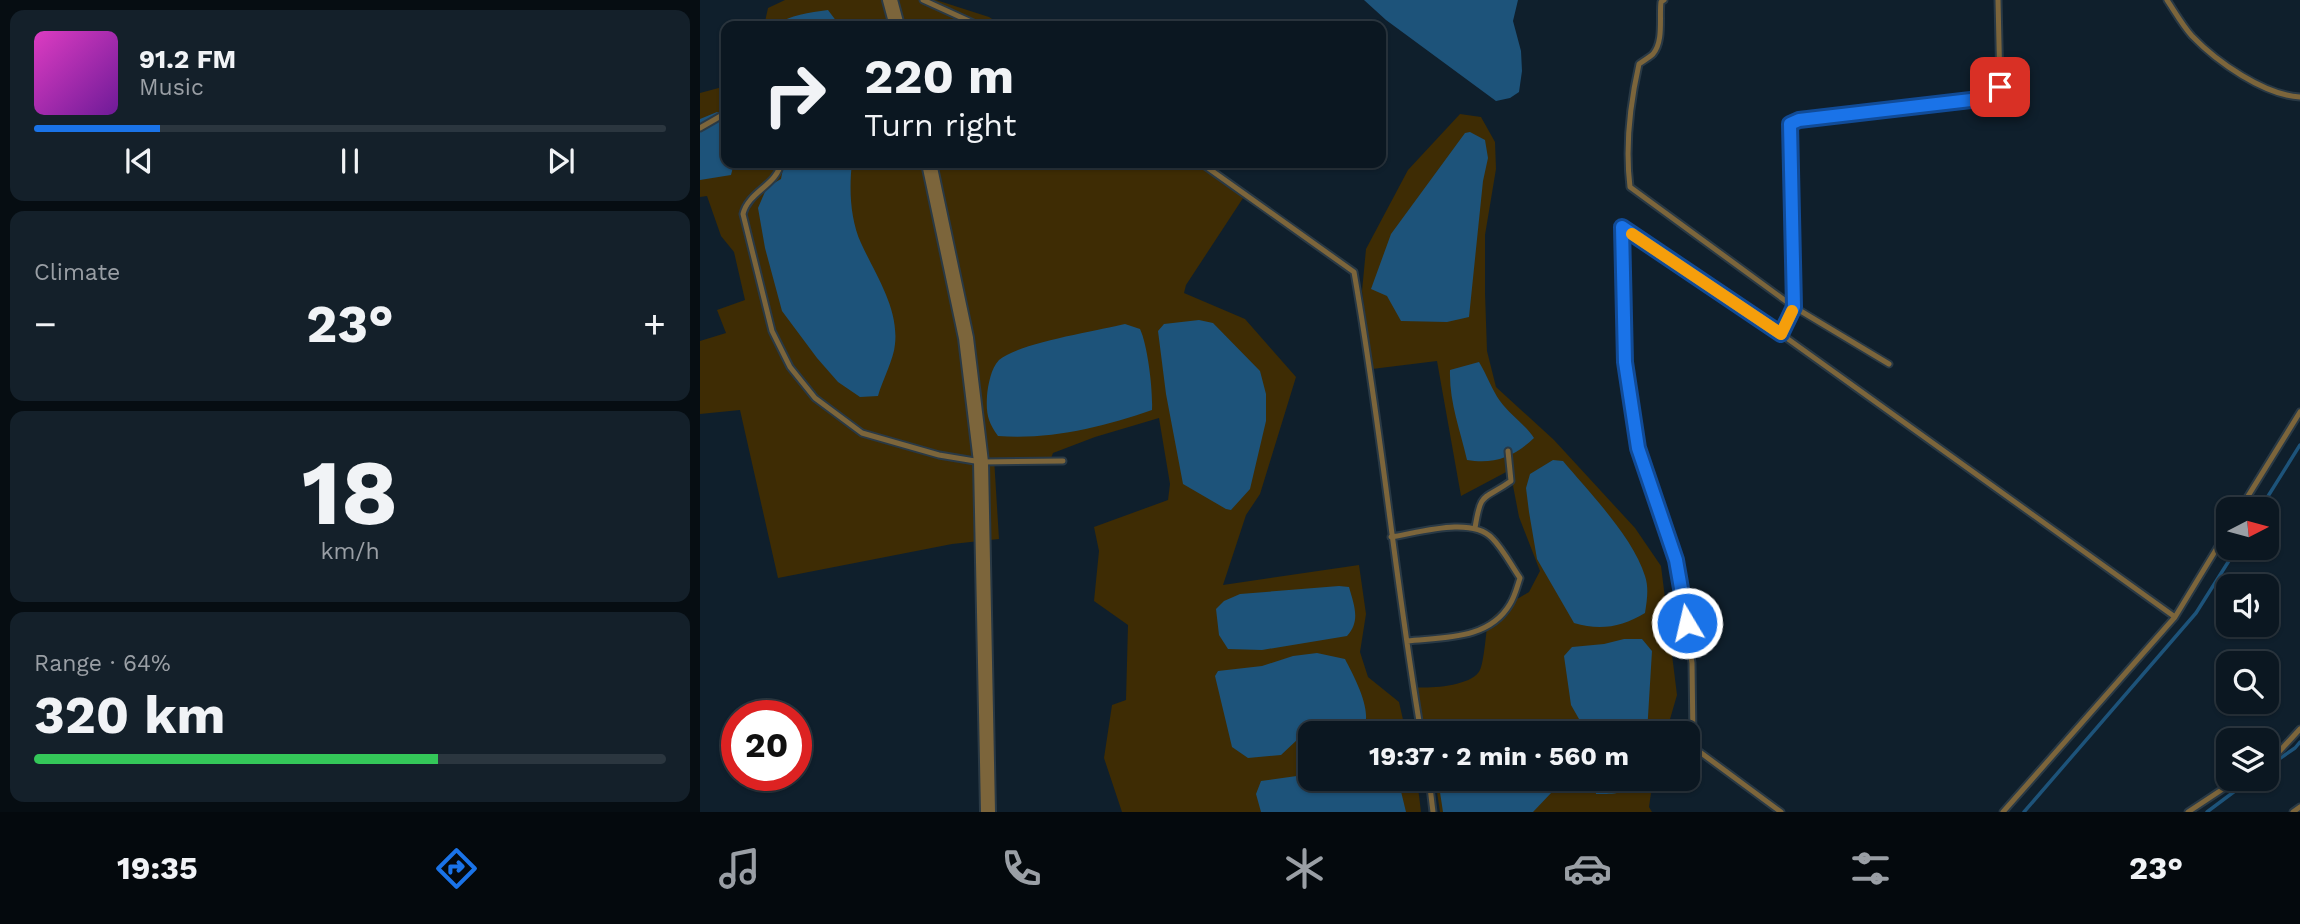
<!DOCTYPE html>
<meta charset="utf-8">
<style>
:root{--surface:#0b1721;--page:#14202a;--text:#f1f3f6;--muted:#9a9fa5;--line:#2b363f;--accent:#1a73e8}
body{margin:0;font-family:"Work Sans",sans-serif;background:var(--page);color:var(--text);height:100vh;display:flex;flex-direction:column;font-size:26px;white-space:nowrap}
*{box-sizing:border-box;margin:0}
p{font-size:23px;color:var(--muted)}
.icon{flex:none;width:38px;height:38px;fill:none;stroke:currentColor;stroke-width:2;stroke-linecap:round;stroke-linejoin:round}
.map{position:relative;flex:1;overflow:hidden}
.panel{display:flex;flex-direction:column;gap:10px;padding:10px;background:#060d12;width:700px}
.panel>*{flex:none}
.top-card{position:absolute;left:21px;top:21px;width:665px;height:147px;border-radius:14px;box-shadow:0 2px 5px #0004,0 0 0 2px var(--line);background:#0b1721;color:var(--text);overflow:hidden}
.needle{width:46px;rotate:84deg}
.tools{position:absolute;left:1516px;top:497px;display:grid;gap:14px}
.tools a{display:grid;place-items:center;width:63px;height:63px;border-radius:14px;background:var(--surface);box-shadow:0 2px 5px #0004,0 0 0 2px var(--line);font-size:35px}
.speed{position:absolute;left:21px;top:700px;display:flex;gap:14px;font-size:35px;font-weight:700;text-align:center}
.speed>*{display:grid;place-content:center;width:91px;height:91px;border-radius:50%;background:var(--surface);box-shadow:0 2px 5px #0004,0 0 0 2px var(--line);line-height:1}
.speed .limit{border:10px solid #d22;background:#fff;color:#111}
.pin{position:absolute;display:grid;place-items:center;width:60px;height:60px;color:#fff;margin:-30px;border-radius:14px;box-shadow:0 4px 10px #0006}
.me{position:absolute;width:77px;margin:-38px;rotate:351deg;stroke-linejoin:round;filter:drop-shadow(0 0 5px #0008)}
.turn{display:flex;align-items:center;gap:24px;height:147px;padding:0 28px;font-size:32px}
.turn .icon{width:91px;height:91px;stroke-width:2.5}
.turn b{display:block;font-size:49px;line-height:60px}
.big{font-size:52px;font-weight:700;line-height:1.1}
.panel .tile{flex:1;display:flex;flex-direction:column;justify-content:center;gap:10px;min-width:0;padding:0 24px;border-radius:14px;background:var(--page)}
.panel .dial{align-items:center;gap:0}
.dial b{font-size:91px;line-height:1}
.song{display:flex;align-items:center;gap:21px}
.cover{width:84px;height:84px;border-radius:10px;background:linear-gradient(135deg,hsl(310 70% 55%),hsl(280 70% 35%))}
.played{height:7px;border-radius:4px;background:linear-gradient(90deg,var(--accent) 20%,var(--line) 20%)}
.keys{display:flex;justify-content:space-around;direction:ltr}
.heat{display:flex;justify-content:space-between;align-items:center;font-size:38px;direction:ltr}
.charge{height:10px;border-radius:5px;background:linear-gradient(90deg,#34c759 64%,var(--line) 0)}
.trip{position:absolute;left:598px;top:721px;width:402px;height:70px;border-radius:14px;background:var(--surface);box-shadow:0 2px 5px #0004,0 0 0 2px var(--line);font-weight:700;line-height:70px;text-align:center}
.tabs{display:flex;height:112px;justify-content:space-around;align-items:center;background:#04090d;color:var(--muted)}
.tabs .icon{width:49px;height:49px}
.tabs .active{color:var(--accent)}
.tabs b{font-size:32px;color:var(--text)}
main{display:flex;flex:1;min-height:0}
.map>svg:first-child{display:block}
</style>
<main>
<section class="panel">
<div class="tile">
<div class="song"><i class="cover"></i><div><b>91.2 FM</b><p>Music</p></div></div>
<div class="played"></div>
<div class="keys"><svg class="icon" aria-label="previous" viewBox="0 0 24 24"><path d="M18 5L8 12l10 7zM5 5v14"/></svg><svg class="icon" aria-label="pause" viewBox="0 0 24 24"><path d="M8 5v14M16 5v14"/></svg><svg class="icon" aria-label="next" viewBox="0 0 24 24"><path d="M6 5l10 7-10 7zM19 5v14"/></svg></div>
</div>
<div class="tile"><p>Climate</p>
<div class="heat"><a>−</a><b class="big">23°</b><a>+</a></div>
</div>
<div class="tile dial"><b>18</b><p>km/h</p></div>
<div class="tile"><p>Range · 64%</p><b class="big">320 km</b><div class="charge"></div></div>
</section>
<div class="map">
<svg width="1600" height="812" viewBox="0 0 1600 812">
<rect width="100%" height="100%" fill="#0f1f2c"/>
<path fill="#3e2c04" d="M85,0H236L289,17L303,26H64L68,8Z
M26,86V163H504L547,192L486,285L484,293L545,319L596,377L560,494L546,515L523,585L659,565L666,614L660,652L668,677L699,702L706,733H611V779H717L721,812H422L404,758L412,705L426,700L428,625L394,601L399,551L394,527L468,500L470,484L459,418L395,437L353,453L350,461L294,458L299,539L252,544L78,578L40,410L0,414V341L26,333L17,310L45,300L34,252L21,236L7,196L0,197V93Z
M760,114L781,117L795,142L796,169L785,235V293L787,351L796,387L854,440L935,528L961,566L977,695L966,733H719L713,687C729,689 773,686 780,670C784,662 786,632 788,621L805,606L829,592L840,571L819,517L810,470L761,496L737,361L672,369L662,291L666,249L708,170Z
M735,779H953L949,807L952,812H740Z"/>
<path fill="#1d537a" d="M664,0H818L813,21L821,51L822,71L819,92L810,98L796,101L686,20Z
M128,10L140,26H76C90,14 109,13 128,10Z
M17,112L26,116V163H34L31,175L0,180V119Z
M770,132L785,140L788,158L783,181L769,317L747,322L701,321L687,296L671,289L691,234L765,133Z
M84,163H152C149,188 150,219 161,243C175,274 199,308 195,344C194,359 182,381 178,396L160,397L138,382L117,358L82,311L65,248L58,208L67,187L81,179Z
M499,320L513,323L560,371L566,394V421L550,489L531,510L526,509L483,484L466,394L458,331L464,324Z
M425,324L440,329C448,346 453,391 452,410C403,427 350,440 298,436C288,422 286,414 287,396C288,385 291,368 299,360C318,343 397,331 425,324Z
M779,362C787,375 792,390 800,401C810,415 825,424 834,438C815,456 795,465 767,460C760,429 749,402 750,370Z
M853,460L863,461C889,492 933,537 945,576C949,588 947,600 945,613C922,627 900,631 874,623L837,559L829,512L826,488L830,474Z
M639,586L649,587C654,605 661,621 647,636L562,650L528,649L519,635L516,609L524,601L540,594Z
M924,639H942L952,651L947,733H887L871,705L864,656L872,647L904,644Z
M617,653L645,659C654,677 676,715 661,733L631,721L614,724L581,755L548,758L532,747L515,676L518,671L562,666L593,656Z
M611,774V779H698L706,812H561L556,794L561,781Z
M738,779H872L866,790L852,792L833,812H743Z
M893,779H937C930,795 911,794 896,794Z"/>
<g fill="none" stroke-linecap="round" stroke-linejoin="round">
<path stroke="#1d537a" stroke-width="3.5" d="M1560,509L1600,445
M1566,768L1595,748L1600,742
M1324,812L1496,613L1537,548
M1507,812L1551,779"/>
<g stroke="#293945" stroke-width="9">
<path id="service" d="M223,0L280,26
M964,0L961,2C959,17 964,41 953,54C950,57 943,61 939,64C930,104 925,146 930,187L1094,307L1088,135L1090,124L1099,119L1288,98L1296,94L1300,87L1298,0
M1467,0C1475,12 1483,26 1492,36C1517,62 1564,95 1600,97
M304,26H312
M0,128L26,113
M81,163C77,185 48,192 43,214L72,331L90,367L115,398L162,433L239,455L281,462L363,461
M501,163L654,272C681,425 695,580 721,733
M1189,364L1094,307L1081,334L1475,617
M1540,509L1600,412
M775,528C781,490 783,501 811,481L808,451
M691,537C718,533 771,516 792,538C803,549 811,565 820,578C817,587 815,596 810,604C789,640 744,637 707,641
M989,744L993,739L992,663L976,560L938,448L935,417L925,362L922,227L1081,334
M989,744L1081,812
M1566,761L1577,754L1600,729
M729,779L733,812
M1303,812L1475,617L1528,530
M1488,812L1538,779
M1593,812L1600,807"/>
</g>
<g stroke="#293945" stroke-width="18">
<path id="tertiary" d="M190,0L197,26
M229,163L266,338L281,462L288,812"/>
</g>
<use href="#service" stroke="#7c653b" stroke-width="5"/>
<use href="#tertiary" stroke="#7c653b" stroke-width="14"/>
</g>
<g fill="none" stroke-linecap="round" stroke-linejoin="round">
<g stroke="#114b97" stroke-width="18">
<path id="route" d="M987,623L976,560L938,448L925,362L922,227L1081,334L1094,307L1090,124L1099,120L1288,98L1296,94L1300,87"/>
</g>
<use href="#route" stroke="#1a73e8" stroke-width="12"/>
<path stroke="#f59e0b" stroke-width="12" d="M932,234L1081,334L1092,311"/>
</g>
</svg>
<div class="tools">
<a><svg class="needle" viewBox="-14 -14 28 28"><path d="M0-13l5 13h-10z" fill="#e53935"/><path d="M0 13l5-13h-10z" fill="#9a9fa5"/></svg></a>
<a><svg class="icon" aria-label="sound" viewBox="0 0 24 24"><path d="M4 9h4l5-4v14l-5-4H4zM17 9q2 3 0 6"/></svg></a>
<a><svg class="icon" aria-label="search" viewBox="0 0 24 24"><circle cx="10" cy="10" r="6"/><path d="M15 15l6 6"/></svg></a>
<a><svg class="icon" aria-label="layers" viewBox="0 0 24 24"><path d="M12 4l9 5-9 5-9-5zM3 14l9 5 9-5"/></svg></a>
</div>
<div class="speed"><div class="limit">20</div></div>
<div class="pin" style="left:1300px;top:87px;background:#d93025"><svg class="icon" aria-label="arrive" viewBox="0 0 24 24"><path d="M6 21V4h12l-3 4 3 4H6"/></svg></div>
<svg class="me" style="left:987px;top:623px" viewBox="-20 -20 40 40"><circle r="17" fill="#1a73e8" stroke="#fff" stroke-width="3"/><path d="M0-11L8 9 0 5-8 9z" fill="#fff"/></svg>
<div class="trip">19:37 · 2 min · 560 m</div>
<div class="top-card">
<div class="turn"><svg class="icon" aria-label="right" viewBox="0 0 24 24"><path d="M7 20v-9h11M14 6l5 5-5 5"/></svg><div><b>220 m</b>Turn right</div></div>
</div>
</div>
</main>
<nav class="tabs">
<b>19:35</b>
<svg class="icon active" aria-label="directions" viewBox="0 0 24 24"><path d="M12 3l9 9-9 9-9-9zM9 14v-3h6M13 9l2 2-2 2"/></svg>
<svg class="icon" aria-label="music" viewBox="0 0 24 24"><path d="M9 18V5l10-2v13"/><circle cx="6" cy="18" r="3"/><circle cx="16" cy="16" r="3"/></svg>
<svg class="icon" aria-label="phone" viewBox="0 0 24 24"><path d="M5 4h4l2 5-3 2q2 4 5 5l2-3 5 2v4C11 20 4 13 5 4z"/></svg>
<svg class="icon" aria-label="climate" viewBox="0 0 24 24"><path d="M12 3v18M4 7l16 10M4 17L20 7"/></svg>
<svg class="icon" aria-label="car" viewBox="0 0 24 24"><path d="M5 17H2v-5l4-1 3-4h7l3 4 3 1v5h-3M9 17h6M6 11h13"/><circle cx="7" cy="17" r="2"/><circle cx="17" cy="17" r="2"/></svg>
<svg class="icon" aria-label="filters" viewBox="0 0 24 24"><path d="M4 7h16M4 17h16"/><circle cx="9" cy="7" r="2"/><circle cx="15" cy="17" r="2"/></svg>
<b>23°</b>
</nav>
